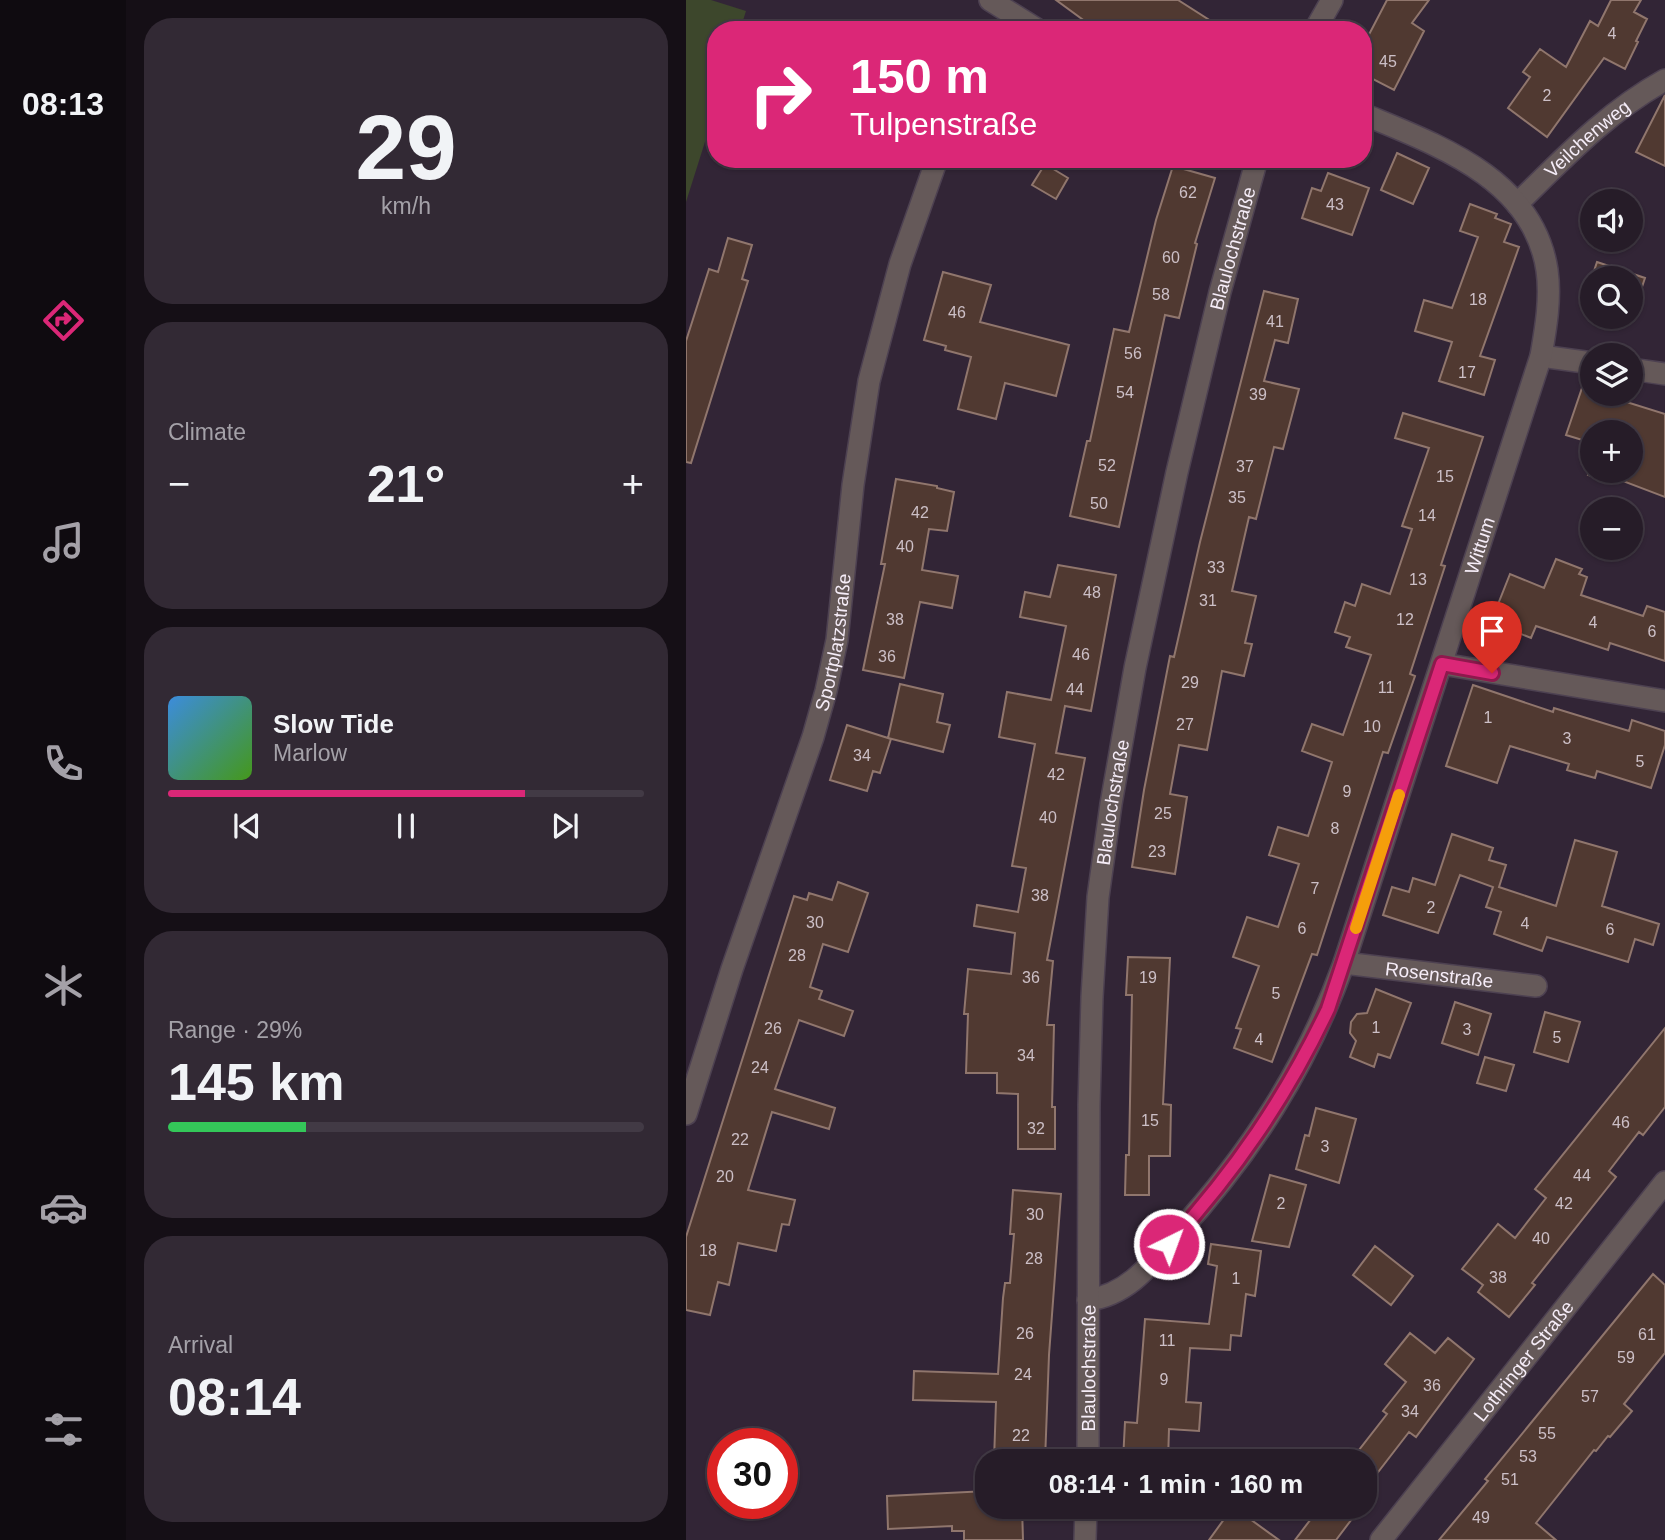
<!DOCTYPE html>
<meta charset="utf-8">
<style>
:root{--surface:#261c28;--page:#322934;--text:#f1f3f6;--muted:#a4a1a8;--line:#423a45;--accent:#db2777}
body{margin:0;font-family:Arial,sans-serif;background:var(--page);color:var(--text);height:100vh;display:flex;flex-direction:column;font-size:26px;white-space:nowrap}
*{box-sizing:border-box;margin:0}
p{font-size:23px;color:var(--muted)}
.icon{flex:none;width:38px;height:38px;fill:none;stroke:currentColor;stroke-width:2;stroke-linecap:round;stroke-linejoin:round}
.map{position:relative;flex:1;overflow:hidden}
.panel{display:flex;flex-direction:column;gap:18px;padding:18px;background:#150f16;width:560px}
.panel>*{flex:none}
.hud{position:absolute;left:21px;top:21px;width:665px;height:147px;border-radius:28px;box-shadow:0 2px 5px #0004,0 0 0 2px var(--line);background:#db2777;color:#fff;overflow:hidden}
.fabs{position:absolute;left:894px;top:189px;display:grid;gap:14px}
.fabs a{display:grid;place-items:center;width:63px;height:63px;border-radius:50%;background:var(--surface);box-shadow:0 2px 5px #0004,0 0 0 2px var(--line);font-size:35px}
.speed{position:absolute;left:21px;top:1428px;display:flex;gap:14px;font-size:35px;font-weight:700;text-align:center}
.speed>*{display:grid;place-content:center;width:91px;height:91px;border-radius:50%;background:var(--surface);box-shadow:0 2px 5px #0004,0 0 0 2px var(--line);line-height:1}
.speed .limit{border:10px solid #d22;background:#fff;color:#111}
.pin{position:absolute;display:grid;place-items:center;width:60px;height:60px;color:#fff;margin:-72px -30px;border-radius:50% 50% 50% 0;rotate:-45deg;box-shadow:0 0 7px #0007}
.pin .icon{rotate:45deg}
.me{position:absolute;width:77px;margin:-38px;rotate:42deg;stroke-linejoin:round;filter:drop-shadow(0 0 5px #0008)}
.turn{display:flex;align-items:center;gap:24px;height:147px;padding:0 28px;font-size:32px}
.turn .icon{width:91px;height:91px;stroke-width:2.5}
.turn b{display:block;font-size:49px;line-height:60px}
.big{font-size:52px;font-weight:600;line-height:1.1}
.panel .card{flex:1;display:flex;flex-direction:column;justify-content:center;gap:10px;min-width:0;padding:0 24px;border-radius:28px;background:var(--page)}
.panel .dial{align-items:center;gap:0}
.dial b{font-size:91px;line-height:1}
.song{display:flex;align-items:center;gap:21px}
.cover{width:84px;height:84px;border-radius:10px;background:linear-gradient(135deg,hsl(210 70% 55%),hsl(100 70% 35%))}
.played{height:7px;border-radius:4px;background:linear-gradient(90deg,var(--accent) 75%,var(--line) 75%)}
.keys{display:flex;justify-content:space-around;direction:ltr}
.heat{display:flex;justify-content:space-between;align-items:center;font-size:38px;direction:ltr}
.charge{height:10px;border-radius:5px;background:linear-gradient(90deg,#34c759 29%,var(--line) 0)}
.trip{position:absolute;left:289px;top:1449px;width:402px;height:70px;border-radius:28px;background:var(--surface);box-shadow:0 2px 5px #0004,0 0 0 2px var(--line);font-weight:600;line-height:70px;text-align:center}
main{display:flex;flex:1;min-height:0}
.tabs{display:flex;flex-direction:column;width:126px;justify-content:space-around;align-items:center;background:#0f0b10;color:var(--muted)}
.tabs .icon{width:49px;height:49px}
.tabs .current{color:var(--accent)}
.tabs b{font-size:32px;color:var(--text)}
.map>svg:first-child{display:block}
</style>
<main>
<nav class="tabs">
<b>08:13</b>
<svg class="icon current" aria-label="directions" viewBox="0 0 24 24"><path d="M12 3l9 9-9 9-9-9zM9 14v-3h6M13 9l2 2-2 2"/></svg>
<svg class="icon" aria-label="music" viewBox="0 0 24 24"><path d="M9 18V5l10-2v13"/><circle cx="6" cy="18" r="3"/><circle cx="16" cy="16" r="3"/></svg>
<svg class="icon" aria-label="phone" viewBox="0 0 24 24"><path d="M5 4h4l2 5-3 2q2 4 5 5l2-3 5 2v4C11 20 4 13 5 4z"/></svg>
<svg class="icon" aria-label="climate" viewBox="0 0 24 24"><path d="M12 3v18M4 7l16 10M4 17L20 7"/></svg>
<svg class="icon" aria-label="car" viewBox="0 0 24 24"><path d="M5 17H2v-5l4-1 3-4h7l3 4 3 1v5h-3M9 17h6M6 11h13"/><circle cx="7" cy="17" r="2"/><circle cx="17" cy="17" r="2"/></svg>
<svg class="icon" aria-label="filters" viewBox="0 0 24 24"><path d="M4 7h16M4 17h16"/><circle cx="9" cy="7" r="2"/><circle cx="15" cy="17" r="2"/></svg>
</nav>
<section class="panel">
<div class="card dial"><b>29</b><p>km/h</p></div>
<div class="card"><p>Climate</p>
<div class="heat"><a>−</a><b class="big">21°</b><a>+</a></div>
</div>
<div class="card">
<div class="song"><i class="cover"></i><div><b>Slow Tide</b><p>Marlow</p></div></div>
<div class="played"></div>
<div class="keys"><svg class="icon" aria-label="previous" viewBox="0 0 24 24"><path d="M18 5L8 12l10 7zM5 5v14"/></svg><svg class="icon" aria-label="pause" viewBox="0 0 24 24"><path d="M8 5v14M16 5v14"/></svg><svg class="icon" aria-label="next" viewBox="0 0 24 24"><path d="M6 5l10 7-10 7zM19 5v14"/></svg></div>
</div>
<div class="card"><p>Range · 29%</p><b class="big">145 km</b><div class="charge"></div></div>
<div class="card"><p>Arrival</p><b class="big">08:14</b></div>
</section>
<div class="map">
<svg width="979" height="1540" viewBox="0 0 979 1540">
<rect width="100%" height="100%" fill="#322536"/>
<path fill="#3d472c" d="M0,0H25L60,11L54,30H30V107L0,202Z"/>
<path fill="#503931" stroke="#90766d" stroke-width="2" d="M370,0H492L539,30H411Z
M701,0H743L726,23L738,31L708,90L677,74V46Z
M925,0H955L948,12L961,19L950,41L952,42L939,69L918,58L861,137L822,108L844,77L837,72L854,49L880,67L904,21L912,26Z
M979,95V166L950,152Z
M711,153L743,168L727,204L695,190Z
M359,164L382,178L370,199L346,185Z
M487,166L529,178L509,243L511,244L493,318L479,315L433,527L384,516L401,441H404L428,329L443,332L470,220Z
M642,173L683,188L666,235L616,218L626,188L635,191Z
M784,204L811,214L809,218L825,224L818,242L833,247L794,356L809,360L798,395L753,381L766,342L729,331L738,300L766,308L792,237L774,231Z
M42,238L66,245L56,279L62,281L5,463L0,462V341L23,269L32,272Z
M911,262L959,278L946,317L945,278H906V304L898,301Z
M257,272L305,285L294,322L383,345L370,396L319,383L310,419L272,409L285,357L259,350L260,346L238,340Z
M578,291L612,299L602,343L589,340L578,381L613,389L597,449L588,447L570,519L563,517L546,591L570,596L559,643L566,644L558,676L536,671L521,750L493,745L484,794L501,797L489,874L446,867L458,790L484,656L488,657L514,542Z
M896,388L906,391V394H915L979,414V497L924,476L922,482L902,475L906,463V471H945V432H906V443L880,435Z
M717,413L797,437L755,565L759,566L724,674L729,676L702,753L697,752L631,955L626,954L586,1062L548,1048L555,1029L550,1028L573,966L547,957L561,917L592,927L613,864L583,855L592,827L622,836L646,762L616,751L626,724L657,735L685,655L660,647L664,637L649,632L659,602L669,606L676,584L704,594L726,529L716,526L743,448L709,438Z
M210,479L251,486V488L268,492L261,531L243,529L236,570L272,576L266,608L234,602L218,678L177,670L199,564H195Z
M870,559L896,569L893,574L901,577L895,595L957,616L961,606L979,612V661L924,643L922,650L850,626L845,638L805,622L824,574L858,588Z
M372,565L430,575L405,711L379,706L370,753L399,758L361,960L367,961L361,1025H368L366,1107H369V1149H332V1094L311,1093V1073H280L282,1014H278L282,969L325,974L329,933L288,926L291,905L332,912L340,868L326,866L349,744L313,737L321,692L365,700L380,626L334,617L339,592L364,597Z
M214,684L257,694L251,722L264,725L257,752L202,738Z
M787,685L867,712L868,708L943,731L946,720L979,731V745L965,788L911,771L909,778L881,770L883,764L824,746L811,783L760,766Z
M161,725L205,739L194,773L187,771L181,791L144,780Z
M766,834L807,848L803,860L820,865L813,887L870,906L889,840L931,852L916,906L973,924L967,945L949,939L942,962L861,937L856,951L808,934L815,912L800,907L807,887L774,875L752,933L697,915L706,887L723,892L727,878L749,885Z
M152,882L182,893L162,952L137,944L124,987L136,991L133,999L167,1011L158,1036L113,1020L89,1089L149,1108L143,1129L86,1112L62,1190L109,1200L103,1225L96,1224L90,1251L52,1243L43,1285L32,1282L24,1315L0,1310V1237L108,896L121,900L123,893L146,900Z
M442,957L484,958L477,1104L485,1105L484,1156H463V1195H439L440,1155H443L446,995H440Z
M690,989L725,1003L704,1058L692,1054L688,1067L664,1057L670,1041L664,1033L665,1022L671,1014L681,1013Z
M769,1002L805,1014L792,1055L756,1043Z
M859,1012L894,1022L882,1062L848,1052Z
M979,1028V1107L957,1135L953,1132L923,1171L930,1177L846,1283L849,1285L823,1317L792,1292L797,1285L776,1269L812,1224L829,1238L860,1198L849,1189Z
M799,1057L828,1065L820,1091L791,1083Z
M630,1108L670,1119L653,1183L610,1169L619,1135L623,1136Z
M584,1175L620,1185L603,1247L566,1241Z
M327,1190L375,1194L363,1355L359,1461H308L310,1402L227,1400L228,1371L312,1374L317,1298L319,1283H324L328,1234H324Z
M525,1244L575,1251L569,1296L560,1294L555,1336L545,1335L544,1350L504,1348L500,1402L515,1403L513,1431L483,1429L482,1461H437L439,1422L451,1423L459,1319L523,1324L531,1266L522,1264Z
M689,1246L727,1276L705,1305L667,1275Z
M967,1274L979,1285V1353L938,1404L946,1411L924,1437L922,1436L910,1451L908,1450L850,1523L870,1540H753L802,1481L799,1479Z
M724,1333L749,1353L762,1338L788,1359L730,1437L723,1432L679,1489V1461H668L675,1452L673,1450L701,1414L697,1411L720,1382L699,1364Z
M301,1491V1509L336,1507L337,1540H278V1531H266V1526L202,1529L201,1496Z
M634,1507H675L650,1540H609Z
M544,1511L554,1518L557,1514L593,1540H523Z"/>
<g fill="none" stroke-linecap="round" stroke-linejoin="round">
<g stroke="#4d4151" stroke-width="24">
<g id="minor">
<path d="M304,0L352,30"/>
<path d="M629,30L646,0"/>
<path id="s1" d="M831,204C878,158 921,112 979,80"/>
<path d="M855,356L906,363"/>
<path d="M945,369L979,374"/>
<path d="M756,664L979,701"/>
<path id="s2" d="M658,963L850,986"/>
<path id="s3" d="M0,1114L46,969L127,737L140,691L151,640L167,485L183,381L214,264L251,159"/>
<path id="s4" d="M402,1300C442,1295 465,1264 490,1235C565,1153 620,1068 658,963L855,356C860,327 865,298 861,270C847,178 751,145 677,114"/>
<path id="s5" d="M402,1461L403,1105L406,997L412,897L425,804L449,668L491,472L534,292L571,159"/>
<path d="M399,1540L400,1507"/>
<path id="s6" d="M695,1540L979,1182"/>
</g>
</g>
<use href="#minor" stroke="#655959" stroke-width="21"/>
</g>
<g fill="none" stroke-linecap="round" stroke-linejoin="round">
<g stroke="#8e194d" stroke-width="18">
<path id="route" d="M483,1244C550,1170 599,1099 642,1009L756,664L806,673"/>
</g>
<use href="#route" stroke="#db2777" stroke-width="12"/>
<path stroke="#f59e0b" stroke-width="12" d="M670,928L713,795"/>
</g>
<g text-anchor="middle" stroke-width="7" stroke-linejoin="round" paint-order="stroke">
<g font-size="16" fill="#ccbfc6">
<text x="926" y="39">4</text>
<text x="702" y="67">45</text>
<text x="861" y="101">2</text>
<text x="502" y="198">62</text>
<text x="649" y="210">43</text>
<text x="485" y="263">60</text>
<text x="475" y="300">58</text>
<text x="792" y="305">18</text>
<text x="271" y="318">46</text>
<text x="589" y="327">41</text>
<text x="447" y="359">56</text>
<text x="781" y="378">17</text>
<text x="439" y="398">54</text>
<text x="572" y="400">39</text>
<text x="421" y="471">52</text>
<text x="559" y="472">37</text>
<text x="759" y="482">15</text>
<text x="551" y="503">35</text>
<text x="413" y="509">50</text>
<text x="234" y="518">42</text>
<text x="741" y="521">14</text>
<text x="219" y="552">40</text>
<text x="530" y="573">33</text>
<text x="732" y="585">13</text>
<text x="406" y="598">48</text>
<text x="522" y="606">31</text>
<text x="209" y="625">38</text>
<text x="719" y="625">12</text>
<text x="907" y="628">4</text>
<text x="966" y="637">6</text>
<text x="395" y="660">46</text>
<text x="201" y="662">36</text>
<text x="504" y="688">29</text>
<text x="700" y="693">11</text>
<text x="389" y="695">44</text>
<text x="802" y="723">1</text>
<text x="499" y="730">27</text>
<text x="686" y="732">10</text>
<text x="881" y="744">3</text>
<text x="176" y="761">34</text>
<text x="954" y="767">5</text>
<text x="370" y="780">42</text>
<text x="661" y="797">9</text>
<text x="477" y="819">25</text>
<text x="362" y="823">40</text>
<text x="649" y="834">8</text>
<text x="471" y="857">23</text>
<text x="629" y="894">7</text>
<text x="354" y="901">38</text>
<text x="745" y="913">2</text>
<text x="129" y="928">30</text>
<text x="839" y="929">4</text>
<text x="616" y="934">6</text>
<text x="924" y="935">6</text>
<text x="111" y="961">28</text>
<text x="345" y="983">36</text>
<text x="462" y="983">19</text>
<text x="590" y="999">5</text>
<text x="690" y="1033">1</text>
<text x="87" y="1034">26</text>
<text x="781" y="1035">3</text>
<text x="871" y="1043">5</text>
<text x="573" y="1045">4</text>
<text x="340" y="1061">34</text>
<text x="74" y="1073">24</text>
<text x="464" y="1126">15</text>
<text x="935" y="1128">46</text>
<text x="350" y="1134">32</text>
<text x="54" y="1145">22</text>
<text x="639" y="1152">3</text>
<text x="896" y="1181">44</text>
<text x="39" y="1182">20</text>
<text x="595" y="1209">2</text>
<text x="878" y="1209">42</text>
<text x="349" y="1220">30</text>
<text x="855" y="1244">40</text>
<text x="22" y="1256">18</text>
<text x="348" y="1264">28</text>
<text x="812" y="1283">38</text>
<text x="550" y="1284">1</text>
<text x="339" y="1339">26</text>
<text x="961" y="1340">61</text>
<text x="481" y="1346">11</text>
<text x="940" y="1363">59</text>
<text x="337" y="1380">24</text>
<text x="478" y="1385">9</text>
<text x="746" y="1391">36</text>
<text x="904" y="1402">57</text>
<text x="724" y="1417">34</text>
<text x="861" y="1439">55</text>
<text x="335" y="1441">22</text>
<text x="842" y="1462">53</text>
<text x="824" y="1485">51</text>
<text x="795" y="1523">49</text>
</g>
<g font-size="19" fill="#f5ecf7" stroke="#322536">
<text dy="7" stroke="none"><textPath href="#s1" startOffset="96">Veilchenweg</textPath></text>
<text dy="7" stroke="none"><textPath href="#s5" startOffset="1227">Blaulochstraße</textPath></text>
<text dy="7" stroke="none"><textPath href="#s4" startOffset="873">Wittum</textPath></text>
<text dy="7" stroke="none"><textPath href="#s3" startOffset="495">Sportplatzstraße</textPath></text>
<text dy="7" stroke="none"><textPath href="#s5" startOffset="660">Blaulochstraße</textPath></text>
<text dy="7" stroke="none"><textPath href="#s2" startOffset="96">Rosenstraße</textPath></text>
<text dy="7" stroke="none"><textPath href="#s6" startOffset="229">Lothringer Straße</textPath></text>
<text dy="7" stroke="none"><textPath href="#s5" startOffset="93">Blaulochstraße</textPath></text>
</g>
</g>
</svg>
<div class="fabs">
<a><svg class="icon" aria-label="sound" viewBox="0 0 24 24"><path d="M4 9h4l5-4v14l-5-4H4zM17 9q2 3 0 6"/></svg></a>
<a><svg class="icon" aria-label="search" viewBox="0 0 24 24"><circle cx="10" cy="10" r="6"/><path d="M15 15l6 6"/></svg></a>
<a><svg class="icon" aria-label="layers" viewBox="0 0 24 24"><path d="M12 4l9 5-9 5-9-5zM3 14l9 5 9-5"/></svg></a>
<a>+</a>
<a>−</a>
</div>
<div class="speed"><div class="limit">30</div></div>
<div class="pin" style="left:806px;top:673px;background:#d93025"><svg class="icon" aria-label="arrive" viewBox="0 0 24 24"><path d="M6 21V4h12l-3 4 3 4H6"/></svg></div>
<svg class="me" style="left:483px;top:1244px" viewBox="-20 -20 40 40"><circle r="17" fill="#db2777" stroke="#fff" stroke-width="3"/><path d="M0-11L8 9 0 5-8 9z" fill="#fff"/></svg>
<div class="trip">08:14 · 1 min · 160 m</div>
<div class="hud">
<div class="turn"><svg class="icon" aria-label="right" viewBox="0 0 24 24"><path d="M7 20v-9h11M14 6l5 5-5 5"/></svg><div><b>150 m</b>Tulpenstraße</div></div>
</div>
</div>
</main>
